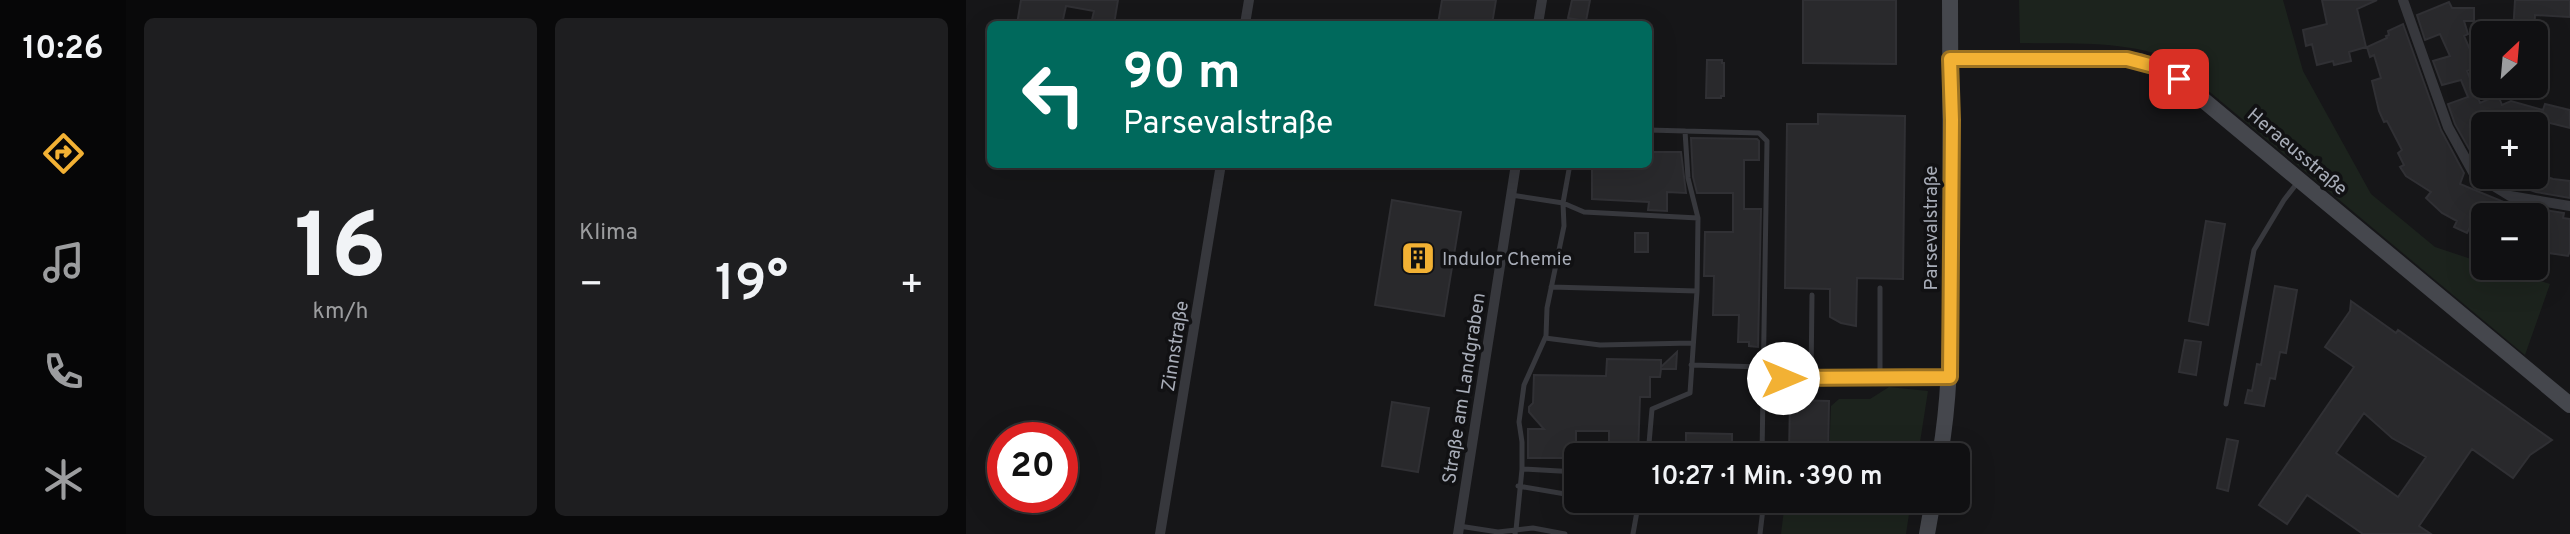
<!DOCTYPE html>
<html lang="de">
<meta charset="utf-8">
<style>
:root{--surface:#101012;--page:#1e1e20;--text:#f1f3f6;--muted:#9c9d9f;--line:#303032;--accent:#f2b134}
body{margin:0;font-family:Overpass,sans-serif;background:var(--page);color:var(--text);height:100vh;display:flex;flex-direction:column;font-size:26px;white-space:nowrap}
*{box-sizing:border-box;margin:0}
p{font-size:23px;color:var(--muted)}
.icon{flex:none;width:38px;height:38px;fill:none;stroke:currentColor;stroke-width:2;stroke-linecap:round;stroke-linejoin:round}
.map{position:relative;flex:1;overflow:hidden}
.drawer{display:flex;flex-direction:column;gap:18px;padding:18px;background:#09090a;width:840px}
.drawer>*{flex:none}
.banner{position:absolute;left:21px;top:21px;width:665px;height:147px;border-radius:10px;box-shadow:0 7px 28px #0002,0 0 0 2px var(--line);background:#00695c;color:#fff;overflow:hidden}
.needle{width:46px;rotate:26deg}
.controls{position:absolute;left:1505px;top:21px;display:grid;gap:14px}
.controls a{display:grid;place-items:center;width:77px;height:77px;border-radius:10px;background:var(--surface);box-shadow:0 7px 28px #0002,0 0 0 2px var(--line);font-size:35px}
.speed{position:absolute;left:21px;top:422px;display:flex;gap:14px;font-size:35px;font-weight:700;text-align:center}
.speed>*{display:grid;place-content:center;width:91px;height:91px;border-radius:50%;background:var(--surface);box-shadow:0 7px 28px #0002,0 0 0 2px var(--line);line-height:1}
.speed .limit{border:10px solid #d22;background:#fff;color:#111}
.pin{position:absolute;display:grid;place-items:center;width:60px;height:60px;color:#fff;margin:-30px;border-radius:14px;box-shadow:0 4px 10px #0006}
.me{position:absolute;width:77px;margin:-38px;rotate:90deg;stroke-linejoin:round;filter:drop-shadow(0 0 5px #0008)}
.turn{display:flex;align-items:center;gap:24px;height:147px;padding:0 21px;font-size:32px}
.turn .icon{width:91px;height:91px;stroke-width:2.5}
.turn b{display:block;font-size:49px;line-height:60px}
.big{font-size:52px;font-weight:600;line-height:1.1}
.drawer .card{flex:1;display:flex;flex-direction:column;justify-content:center;gap:10px;min-width:0;padding:0 24px;border-radius:10px;background:var(--page)}
.drawer .dial{align-items:center;gap:0}
.dial b{font-size:91px;line-height:1}
.heat{display:flex;justify-content:space-between;align-items:center;font-size:38px;direction:ltr}
.drawer .tiles{flex:1;display:grid;gap:18px;grid-template-columns:repeat(2,1fr)}
.trip{position:absolute;left:598px;top:443px;width:406px;height:70px;border-radius:10px;background:var(--surface);box-shadow:0 7px 28px #0002,0 0 0 2px var(--line);font-weight:600;line-height:70px;text-align:center}
main{display:flex;flex:1;min-height:0}
.tabs{display:flex;flex-direction:column;width:126px;justify-content:space-around;align-items:center;background:#060607;color:var(--muted)}
.tabs .icon{width:49px;height:49px}
.tabs .current{color:var(--accent)}
.tabs b{font-size:32px;color:var(--text)}
.map>svg:first-child{display:block}
</style>
<main>
<nav class="tabs">
<b>10:26</b>
<svg class="icon current" aria-label="directions" viewBox="0 0 24 24"><path d="M12 3l9 9-9 9-9-9zM9 14v-3h6M13 9l2 2-2 2"/></svg>
<svg class="icon" aria-label="music" viewBox="0 0 24 24"><path d="M9 18V5l10-2v13"/><circle cx="6" cy="18" r="3"/><circle cx="16" cy="16" r="3"/></svg>
<svg class="icon" aria-label="phone" viewBox="0 0 24 24"><path d="M5 4h4l2 5-3 2q2 4 5 5l2-3 5 2v4C11 20 4 13 5 4z"/></svg>
<svg class="icon" aria-label="climate" viewBox="0 0 24 24"><path d="M12 3v18M4 7l16 10M4 17L20 7"/></svg>
</nav>
<section class="drawer">
<div class="tiles">
<div class="card dial"><b>16</b><p>km/h</p></div>
<div class="card"><p>Klima</p>
<div class="heat"><a>−</a><b class="big">19°</b><a>+</a></div>
</div>
</div>
</section>
<div class="map">
<svg width="1604" height="534" viewBox="0 0 1604 534">
<rect width="100%" height="100%" fill="#161618"/>
<path fill="#1c231d" d="M1053,0H1317L1337,71L1405,194L1469,247L1517,263V268H1534L1584,284L1559,355L1203,58C1156,40 1104,44 1054,43Z
M923,387L962,391L952,455H863L865,406L873,399H904Z
M819,501V500L945,501L940,534H815Z"/>
<path fill="#29292c" stroke="#303034" stroke-width="2" fill-rule="evenodd" d="M55,0H152L148,24H125L128,11L100,6L96,24H51Z
M476,0H530L526,24H472Z
M606,0H624L620,21L602,18Z
M837,0H930V64L837,63Z
M1356,0H1411L1391,9L1400,47L1383,52L1385,61L1368,65L1367,61L1351,65L1346,44L1340,46L1337,30L1361,24Z
M1549,0H1604V17L1569,15L1568,33H1547Z
M1483,2L1486,8H1508V21H1498L1502,34L1498,36L1509,61L1504,63L1506,69L1501,71L1514,103L1532,95L1536,105L1545,101L1577,110L1579,104L1604,110V128L1576,121V124H1559L1560,117L1544,124H1535L1532,115L1517,121V170L1514,168L1489,124L1482,104L1502,97L1495,80L1476,85L1467,61L1484,56L1474,34L1459,40L1451,15Z
M1437,24L1475,130L1498,173L1494,184L1540,203L1553,206L1550,215H1530L1514,207L1501,233L1488,227L1491,221L1476,213L1460,198L1465,192L1440,176L1434,167L1438,165L1432,153L1436,150L1421,121L1418,122L1413,111L1406,81L1415,78L1408,55L1404,57L1401,47L1421,38L1420,36L1423,35L1422,31Z
M741,60H756V63H758V96H755V98H740Z
M852,114L939,116L937,279L891,278L890,326L875,323L864,317V289L819,288L821,124H852Z
M725,138L791,139L793,141V160H778V209H795L792,347L783,346V342H772L773,315H747L748,276H738L739,232H767V193H731L727,177Z
M682,152H715L720,193L701,192V211L682,210L683,202L626,199V164H682Z
M1570,173L1587,179L1604,181V198L1570,192L1530,178L1570,177Z
M426,200L495,212L478,316L409,305Z
M1573,209L1598,213L1597,218L1604,219V251L1602,256L1570,251V211Z
M1240,221L1259,224L1242,325L1223,321Z
M669,233H682V252H669Z
M1309,286L1331,290L1320,353L1314,352L1309,379L1304,378L1298,406L1279,403L1282,390L1286,391L1291,364L1295,365Z
M1385,301L1430,333L1432,330L1586,440L1564,455L1547,478L1506,449L1453,526L1465,534H1397L1341,495L1321,524L1293,505L1388,367L1359,347L1384,311ZM1398,413L1426,438L1460,457L1432,497L1370,453Z
M1219,340L1235,342L1230,375L1213,372Z
M711,352L710,369H695L694,377H684V397H674L672,455H643V431H610V458H562V429H578L563,412V407L567,403L568,375L640,376L641,359L695,360V367Z
M824,400L863,401L862,455H823Z
M426,402L463,408L452,472L416,466Z
M720,433L766,434V449L720,448Z
M1261,439L1272,441L1262,491L1251,488Z"/>
<g fill="none" stroke-linecap="round" stroke-linejoin="round">
<path stroke="#37383d" stroke-width="5" d="M682,130L793,133L801,141L796,455
M604,164L597,203L598,226L581,308L580,336L558,385L553,422L556,442V469L611,472
M545,195L597,203L618,212L732,218
M585,287L731,291
M914,288V377
M579,338L634,345L726,343
M725,365L797,367
M817,378L980,377
M845,378L846,295
M1260,404L1288,250L1318,200L1332,182
M682,455L686,409L724,393L731,291L732,218L722,178L719,131
M552,486L611,496
M637,500L672,507
M493,526L532,532L550,530L556,469
M549,534L550,530L567,528L599,534
M667,534L673,500
M794,534L798,500"/>
<path stroke="#37383d" stroke-width="10" d="M1437,0L1482,127L1508,174L1544,196L1604,206
M279,24L283,0
M572,24L576,0
M194,534L255,164
M492,534L550,164"/>
<path stroke="#45474d" stroke-width="16" d="M984,59L1147,58L1174,61L1206,74L1604,405
M974,455C985,393 984,331 985,268C985,179 984,89 984,0
M961,534L967,500"/>
</g>
<g fill="none" stroke-linecap="round" stroke-linejoin="round">
<g stroke="#9d7322" stroke-width="18">
<path id="route" d="M817,378L984,377L986,120L984,59H1161L1195,68L1213,79"/>
</g>
<use href="#route" stroke="#f2b134" stroke-width="12"/>
</g>
<defs>
<g id="building-square" transform="scale(1.75)"><rect x="-9" y="-9" width="18" height="18" rx="4" fill="#f2b134" stroke="#111113"/><path d="M-4-6H4V6H1V3H-1V6H-4ZM-2.5-4.3h1.7v1.8h-1.7ZM.8-4.3h1.7v1.8H.8ZM-2.5-1h1.7V.8h-1.7ZM.8-1h1.7V.8H.8Z" fill="#111"/></g>
</defs>
<g fill-rule="evenodd">
<use href="#building-square" x="452" y="258"/>
</g>
<g text-anchor="middle" stroke-width="7" stroke-linejoin="round" paint-order="stroke">
<g font-size="19" fill="#a8adb8" stroke="#111113">
<text transform="translate(1332 151) rotate(40)" y="7">Heraeusstraße</text>
<text transform="translate(964 228) rotate(-90)" y="7">Parsevalstraße</text>
<text transform="translate(208 346) rotate(-81)" y="7">Zinnstraße</text>
<text transform="translate(497 388) rotate(-81)" y="7">Straße am Landgraben</text>
</g>
<g font-size="19" fill="#a8adb8" stroke="#111113" text-anchor="start">
<text x="476" y="265">Indulor Chemie</text>
</g>
</g>
</svg>
<div class="controls">
<a><svg class="needle" viewBox="-14 -14 28 28"><path d="M0-13l5 13h-10z" fill="#e53935"/><path d="M0 13l5-13h-10z" fill="#9c9d9f"/></svg></a>
<a>+</a>
<a>−</a>
</div>
<div class="speed"><div class="limit">20</div></div>
<div class="pin" style="left:1213px;top:79px;background:#d93025"><svg class="icon" aria-label="arrive" viewBox="0 0 24 24"><path d="M6 21V4h12l-3 4 3 4H6"/></svg></div>
<svg class="me" style="left:817px;top:378px" viewBox="-20 -20 40 40"><circle r="19" fill="#fff"/><path d="M0-13L10 11 0 6-10 11z" fill="#f2b134"/></svg>
<div class="trip">10:27 · 1 Min. · 390 m</div>
<div class="banner">
<div class="turn"><svg class="icon" aria-label="left" viewBox="0 0 24 24"><path d="M17 20v-9H6M10 6l-5 5 5 5"/></svg><div><b>90 m</b>Parsevalstraße</div></div>
</div>
</div>
</main>
